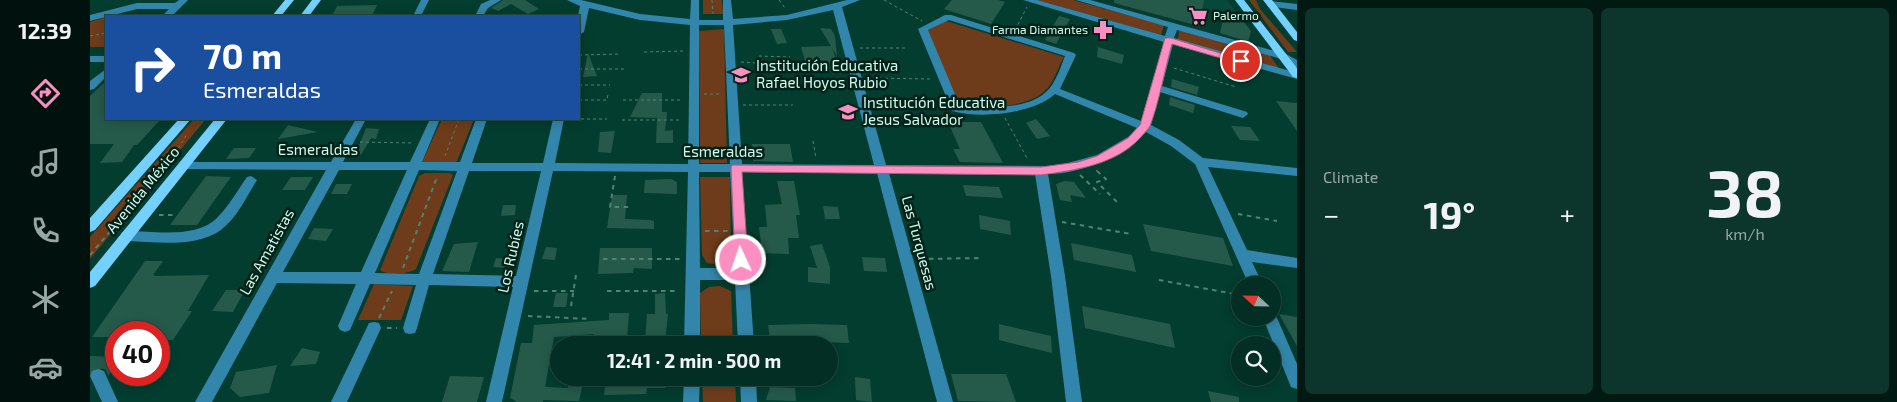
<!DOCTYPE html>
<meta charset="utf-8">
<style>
:root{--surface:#022e23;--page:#0c362b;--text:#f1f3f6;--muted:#96a8a6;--line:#234a41;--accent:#fc8fc1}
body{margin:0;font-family:"Exo 2",sans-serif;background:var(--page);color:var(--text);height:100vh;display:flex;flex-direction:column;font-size:19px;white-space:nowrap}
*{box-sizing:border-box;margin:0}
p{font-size:16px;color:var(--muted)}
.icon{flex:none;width:28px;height:28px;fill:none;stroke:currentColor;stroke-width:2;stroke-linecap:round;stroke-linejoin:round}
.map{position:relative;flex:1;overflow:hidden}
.side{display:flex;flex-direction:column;gap:8px;padding:8px;background:#011913;width:600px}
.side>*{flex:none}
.guide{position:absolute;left:15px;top:15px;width:475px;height:105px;border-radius:0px;box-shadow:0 2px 12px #0003,0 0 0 1px var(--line);background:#1a4fa0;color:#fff;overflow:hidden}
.needle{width:32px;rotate:292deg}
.fabs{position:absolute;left:1141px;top:276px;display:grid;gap:10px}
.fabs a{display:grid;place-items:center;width:50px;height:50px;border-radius:50%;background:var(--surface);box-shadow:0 2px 12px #0003,0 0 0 1px var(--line);font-size:25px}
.speed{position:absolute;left:15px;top:321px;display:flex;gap:10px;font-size:25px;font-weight:700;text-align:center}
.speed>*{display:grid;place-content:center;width:65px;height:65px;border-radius:50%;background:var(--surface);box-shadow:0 2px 12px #0003,0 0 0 1px var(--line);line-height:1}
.speed .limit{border:8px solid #d22;background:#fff;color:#111}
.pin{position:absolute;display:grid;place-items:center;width:42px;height:42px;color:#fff;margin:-21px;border:2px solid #fff;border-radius:50%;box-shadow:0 1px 5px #0007}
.me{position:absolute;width:55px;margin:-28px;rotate:357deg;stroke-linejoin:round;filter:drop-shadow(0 0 4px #0008)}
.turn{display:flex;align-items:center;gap:18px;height:105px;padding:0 15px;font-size:22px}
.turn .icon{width:65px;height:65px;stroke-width:2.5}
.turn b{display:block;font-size:35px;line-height:42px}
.big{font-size:38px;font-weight:700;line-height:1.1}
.side .card{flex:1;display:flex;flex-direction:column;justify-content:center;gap:8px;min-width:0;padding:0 18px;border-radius:8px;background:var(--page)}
.side .dial{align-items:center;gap:0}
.dial b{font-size:65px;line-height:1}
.heat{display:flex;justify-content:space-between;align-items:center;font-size:28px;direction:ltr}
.side .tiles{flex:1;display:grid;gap:8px;grid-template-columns:repeat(2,1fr)}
.trip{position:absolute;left:460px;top:336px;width:288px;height:50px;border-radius:25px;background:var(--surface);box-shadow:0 2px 12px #0003,0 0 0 1px var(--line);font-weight:700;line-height:50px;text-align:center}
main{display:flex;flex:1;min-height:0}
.dock{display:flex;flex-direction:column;width:90px;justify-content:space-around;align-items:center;background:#01120e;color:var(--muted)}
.dock .icon{width:35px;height:35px}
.dock .on{color:var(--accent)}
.dock b{font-size:22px;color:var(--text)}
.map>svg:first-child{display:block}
</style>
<main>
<nav class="dock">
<b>12:39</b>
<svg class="icon on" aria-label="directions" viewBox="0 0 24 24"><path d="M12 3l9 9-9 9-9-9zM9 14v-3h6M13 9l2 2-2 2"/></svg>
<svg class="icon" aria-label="music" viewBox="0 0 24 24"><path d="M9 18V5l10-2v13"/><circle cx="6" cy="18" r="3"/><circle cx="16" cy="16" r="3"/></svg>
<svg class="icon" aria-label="phone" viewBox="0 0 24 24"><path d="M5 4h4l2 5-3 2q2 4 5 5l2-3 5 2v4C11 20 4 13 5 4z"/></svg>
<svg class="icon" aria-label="climate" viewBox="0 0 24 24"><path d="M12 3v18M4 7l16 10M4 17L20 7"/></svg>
<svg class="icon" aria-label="car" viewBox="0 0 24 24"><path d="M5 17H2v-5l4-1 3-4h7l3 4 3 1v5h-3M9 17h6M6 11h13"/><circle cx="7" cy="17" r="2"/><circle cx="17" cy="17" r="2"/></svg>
</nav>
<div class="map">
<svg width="1207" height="402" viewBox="0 0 1207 402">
<rect width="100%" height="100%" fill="#033d2f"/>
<path fill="#06493a" d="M1083,0H1137L1150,18Z"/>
<path fill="#6e3c1b" d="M613,0H632L633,14H613Z
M947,0H983L1074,25L1071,35Z
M1159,0H1166L1170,9L1207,52H1198Z
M16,17V47H0V22Z
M856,21L974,57C969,65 966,76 960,85C943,110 896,107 869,107L838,30Z
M634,29L637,163H610L609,31Z
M1090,29L1179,54L1190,70L1087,41Z
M104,119H116L0,259V237Z
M352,119H384L367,161L363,164L332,162Z
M335,173H360L363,175L326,269C318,274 297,276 290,270L329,176Z
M610,177H640L641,254L624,264L617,263L612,255Z
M284,284L323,286L311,320H268Z
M630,286L641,291L643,345H611L610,293L619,287Z
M612,378H645L646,402H613Z"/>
<path fill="#255a4b" d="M413,0H435L449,9L438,14L421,4L408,11L401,8Z
M862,0H908L915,2L901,24L854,9Z
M1024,0H1114L1109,26L1024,3Z
M287,5L282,16H242L247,6Z
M1134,15L1153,21L1161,31L1158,42L1130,33Z
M969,16L980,19L966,44L955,40Z
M730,28L741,29L745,36L747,56L742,48L751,72L718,71L711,47L741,46Z
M681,29H691L697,43L687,44Z
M1008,47L1034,55L1032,64L1007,57Z
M498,53L507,76L493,77Z
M1082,79L1109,87L1107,95L1081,87Z
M16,81V119H71L47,145H44L32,162L10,163L24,144H0V96Z
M552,93H572V112H577L575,131L583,130V143H566L567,118L540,117Z
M1080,97L1105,105L1103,113L1079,105Z
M1186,101L1207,103V131Z
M946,119L960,136L947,139L936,123Z
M858,122H891L913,163L870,162L863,149H870Z
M198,125L228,132L188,139Z
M1141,126L1160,127L1170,141L1150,140Z
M276,128L289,129L286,139L281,138L271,155L266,153Z
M525,131L521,153L508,152L510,132Z
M662,144H700L703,162L663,161Z
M144,148H166L159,158L136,159Z
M116,176L141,177L107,225H80Z
M201,177H223L215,190H192Z
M581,179L587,182V194L554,193L555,180Z
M687,181H704L710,215H706L709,238H698L699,254L672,253L669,227H677L675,205L692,204Z
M975,181L984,182L996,198L980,195L982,202L970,200L966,184Z
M246,184H262L257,194H241Z
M873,185L909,187L913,198L876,196Z
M522,195H537L535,219L561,220L564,221V229L517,228Z
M413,205H426L425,215L411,216Z
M733,206L748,207L750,219H735Z
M889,215L920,221L921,235L890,229Z
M1053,224L1133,238L1143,266L1061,251Z
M224,228L243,229L236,241L218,239Z
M388,242L379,272L352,271L364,244Z
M981,243L1042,255L1046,272L984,260Z
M732,244L740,267V284L718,282V267L727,268L720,246Z
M456,247L467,248L465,260L452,259Z
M510,248H562V269L544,268L543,273L508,274Z
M772,257L795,258L797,272L774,271Z
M406,258L422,259L419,268L403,267Z
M55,261H73L63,275L66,276L119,275L98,311H102L83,340H69V332H25L22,337H2Z
M136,290H155L143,312L122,311Z
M466,293H478L476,307H463Z
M575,293L576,314H578L575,341L555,342L557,314H565V294Z
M992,306L1080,324L1085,348L995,328Z
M519,313H539L537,339H503L504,334L464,337L455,387L478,388L480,378H494L489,401L453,400V402H427L420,398L431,343H442L444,325L519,320Z
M1189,314L1207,317V346Z
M721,324L757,325L759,343L680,340L678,325Z
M909,324L961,336L962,353L909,340Z
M212,348L230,352L226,364L200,366Z
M0,356L26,357V364L18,376L16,370L9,367L0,371Z
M187,365L179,393L150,397L140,388L146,372Z
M861,374H916L926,402L868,401Z
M360,376L394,377L387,402H352Z
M765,377L780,379L782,402L766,400Z
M516,378H575V388H557L556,394L514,395Z
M680,387L705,388L706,401L676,400Z
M1118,391L1149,397V402H1121Z"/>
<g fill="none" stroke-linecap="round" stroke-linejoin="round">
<path stroke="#215a4b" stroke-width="14" stroke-dasharray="14 7" stroke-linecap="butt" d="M0,359L8,376"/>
<path stroke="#4f8475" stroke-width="1" stroke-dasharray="3 3" stroke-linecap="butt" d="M622,0L623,14
M689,0L695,8
M794,0L832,21
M284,16H317
M925,30L937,7
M0,36L16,33
M770,48H815
M554,52L594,51
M489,55L531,54
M651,62L667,63L668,56L700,57
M1084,68L1146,87
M489,69H534
M712,72L753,73
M777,78L842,79
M489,85H520
M614,94H632
M489,100H517L518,94
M533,100H593
M784,103L819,104
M653,105H703
M915,118L938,160
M479,119H517
M532,120H592
M723,141L726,158
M270,142L323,143
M355,156L369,119
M1006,170L1008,172
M70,172L85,154L97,134"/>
<path stroke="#4f8475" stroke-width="2" stroke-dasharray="4.5 4.5" stroke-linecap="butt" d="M1007,171L1016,179L1007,182L1029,204
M990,175L1010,194
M525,176L520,207H539
M1148,214L1187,221
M69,215H87
M972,222L1041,234
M615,231H638
M0,255L71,171
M513,259H591
M830,259L892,258
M313,268L347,177
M1069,280L1150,295
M444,291H484
M517,291H589
M481,306L486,275
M438,316L500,319
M289,318L302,291
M297,328H307"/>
<path fill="#3386ab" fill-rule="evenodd" d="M89,0H98L82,16H72L79,9H47L0,21V15L47,3H85Z
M331,0H339L331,16H323Z
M400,0H411L398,8L393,16H385L391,4Z
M477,0H491L550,14L600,19L601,0H609V20H633V0H641L643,19L697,15L757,0H770L752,7L796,165L967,166L1007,155L1038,137L1047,128L965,94C943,114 890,119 862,111L828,29L855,15H861L984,53L986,55L970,89L1051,121L1074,42L933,0H947L1075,36L1078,27L986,0H1000L1196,54L1207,60V67L1188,58L1087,30L1084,38L1207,73V79L1083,44L1072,86L1157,112L1158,114L1153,118L1070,92L1061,125L1089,140L1113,158L1207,168V176L1118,167L1157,250L1207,258V268L1162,262L1173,285H1159L1105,164L1081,146L1056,132C1033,156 991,174 958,174L975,276L992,402H976L961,276L945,174L799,173L863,402H847L787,173L652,172L664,345H648L645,280H610V345H594L598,172L463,171L412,402H396L423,287L339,285L327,328L325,333L320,334L315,333L313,328L326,285L280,284L260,330L255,332L250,330L248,326L266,284L187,283L122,402H105L236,170L94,169L88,165L90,162H241L266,119H276L253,162H320L340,119H350L332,162H370L386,119H397L382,163H453L463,119H474L465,163L598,164L600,25L550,20L499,8L494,32L489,35L488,16L490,6ZM743,10L784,165L652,164L643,25L697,20ZM859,20L975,56C971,66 968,76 962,85C944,112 898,107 870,106L838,30ZM609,25H634L640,164H609ZM249,170H317L271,272H193ZM329,170L367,171L329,274L285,273ZM379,171H451L426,276L343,274ZM609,172H640L645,268H610Z
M1180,1L1207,4V10L1177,6V2Z
M0,56H16V62H0Z
M16,69V77L4,89L0,90V81Z
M161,176L167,180C157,196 147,218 131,230C106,248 66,242 37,241L32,240L30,236L32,232L37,231C64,231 106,239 127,218C139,206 147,191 157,177Z
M1182,313L1187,318L1207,364V389L1201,387L1173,318H1182Z
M284,322L289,323L291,328L257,402H241L279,323Z
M8,369L14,371L28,402H12L0,376L2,371Z
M594,378H610L609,402H593Z
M650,378H666L667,402H651Z"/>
<path fill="#74d1ff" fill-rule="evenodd" d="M195,0H204L191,16H182Z
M222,0H231L219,16H210Z
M1145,0H1154L1207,68V78L1203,77Z
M1173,0H1182L1207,32V41L1204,40Z
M89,119H101L5,230L0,232V218Z
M125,119H137L5,286L0,288V272Z"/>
</g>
<path fill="#fc8fc1" stroke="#a45d7d" d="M1075,38H1081L1156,61L1151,64L1082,44C1075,68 1069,103 1060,126C1058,130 1053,134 1050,138C1025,165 986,170 951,175L652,172L658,260L656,263H647L645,260L641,168L642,165L951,167L988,162L1007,156L1038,138L1050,125Z"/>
<defs>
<g id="supermarket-bare" transform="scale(1.5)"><path d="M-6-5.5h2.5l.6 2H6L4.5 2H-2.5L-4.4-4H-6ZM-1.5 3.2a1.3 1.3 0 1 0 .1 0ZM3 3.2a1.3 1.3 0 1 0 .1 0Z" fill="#fc8fc1" stroke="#022118" stroke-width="2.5" paint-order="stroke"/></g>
<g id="pharmacy-bare" transform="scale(1.5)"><path d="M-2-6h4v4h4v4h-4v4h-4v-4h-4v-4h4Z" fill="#fc8fc1" stroke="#022118" stroke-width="2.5" paint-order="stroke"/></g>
<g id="school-bare" transform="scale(1.5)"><path d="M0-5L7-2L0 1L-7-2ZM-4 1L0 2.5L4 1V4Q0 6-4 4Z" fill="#fc8fc1" stroke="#022118" stroke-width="2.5" paint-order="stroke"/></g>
</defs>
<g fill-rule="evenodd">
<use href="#supermarket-bare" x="1108" y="16"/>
<use href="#pharmacy-bare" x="1013" y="30"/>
<use href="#school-bare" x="651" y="75"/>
<use href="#school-bare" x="758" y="112"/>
</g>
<g text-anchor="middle" stroke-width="5" stroke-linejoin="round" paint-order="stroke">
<g font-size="12" fill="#cefbeb" stroke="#022118" text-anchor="start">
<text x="1123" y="20">Palermo</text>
<text x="998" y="34" text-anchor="end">Farma Diamantes</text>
</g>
<g font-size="15" fill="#cefbeb" stroke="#022118" text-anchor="start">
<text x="666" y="71">Institución Educativa<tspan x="666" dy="17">Rafael Hoyos Rubio</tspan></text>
<text x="773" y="108">Institución Educativa<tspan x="773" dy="17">Jesus Salvador</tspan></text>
</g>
<g font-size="15" fill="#cefbeb" stroke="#022118">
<text x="228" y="155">Esmeraldas</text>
<text x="633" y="157">Esmeraldas</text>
<text transform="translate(53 190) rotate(-51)" y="5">Avenida México</text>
<text transform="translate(829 243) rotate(75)" y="5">Las Turquesas</text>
<text transform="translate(177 252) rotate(-61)" y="5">Las Amatistas</text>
<text transform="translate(421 257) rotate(-77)" y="5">Los Rubíes</text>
</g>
</g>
</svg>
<div class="fabs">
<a><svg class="needle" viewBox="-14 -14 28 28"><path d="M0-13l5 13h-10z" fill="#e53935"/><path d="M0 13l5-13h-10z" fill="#96a8a6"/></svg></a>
<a><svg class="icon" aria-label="search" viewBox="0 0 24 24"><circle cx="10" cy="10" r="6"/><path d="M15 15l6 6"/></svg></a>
</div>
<div class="speed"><div class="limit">40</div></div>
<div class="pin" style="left:1151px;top:61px;background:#d93025"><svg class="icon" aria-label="arrive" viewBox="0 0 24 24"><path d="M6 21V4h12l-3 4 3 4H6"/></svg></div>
<svg class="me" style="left:651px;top:260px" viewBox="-20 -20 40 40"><circle r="17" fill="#fc8fc1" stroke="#fff" stroke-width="3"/><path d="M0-11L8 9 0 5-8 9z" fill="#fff"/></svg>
<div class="trip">12:41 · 2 min · 500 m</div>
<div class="guide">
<div class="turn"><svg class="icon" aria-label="right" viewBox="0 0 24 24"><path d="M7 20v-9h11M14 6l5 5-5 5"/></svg><div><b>70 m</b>Esmeraldas</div></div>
</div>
</div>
<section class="side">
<div class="tiles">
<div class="card"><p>Climate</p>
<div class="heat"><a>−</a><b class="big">19°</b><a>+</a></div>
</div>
<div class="card dial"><b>38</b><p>km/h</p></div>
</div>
</section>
</main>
